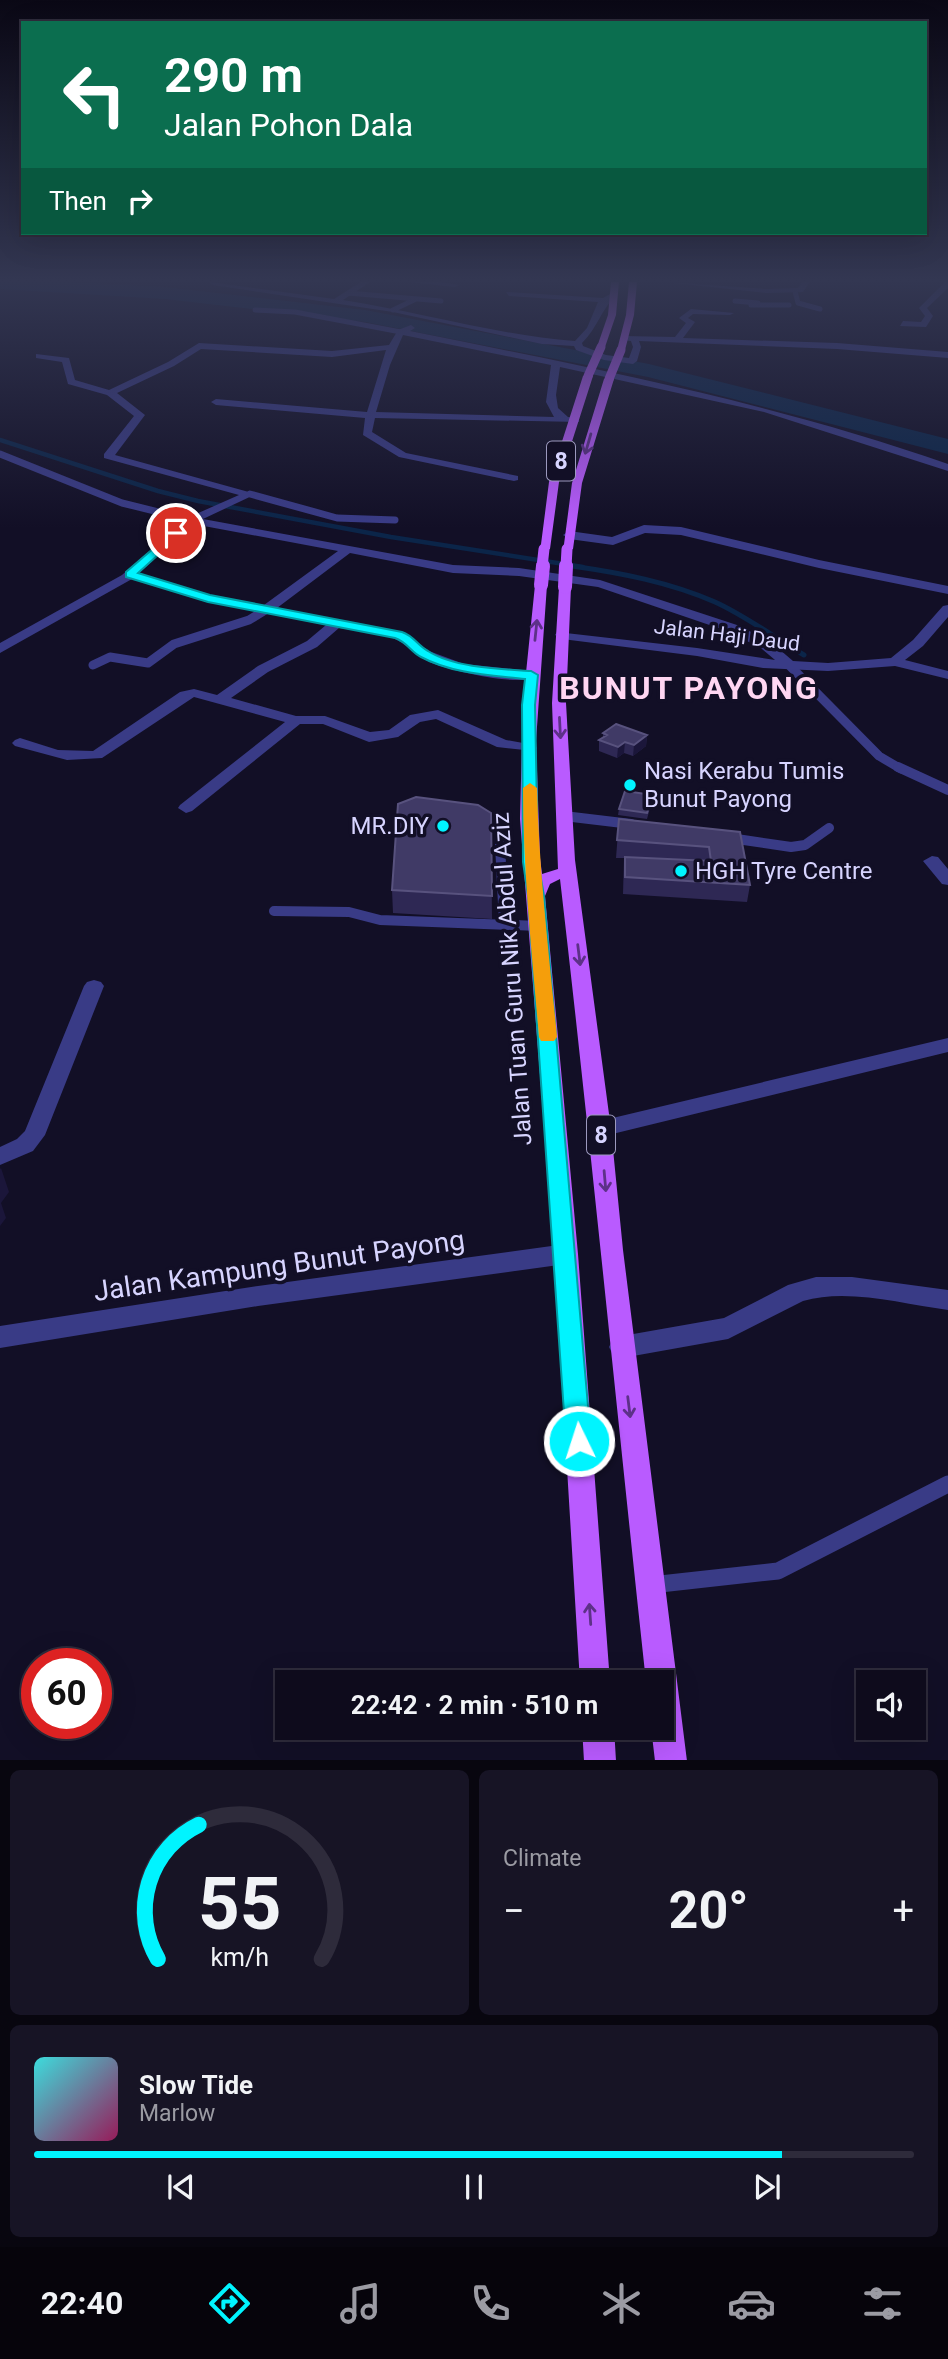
<!DOCTYPE html>
<meta charset="utf-8">
<style>
:root{--surface:#0e0b1c;--page:#171425;--text:#f1f3f6;--muted:#9b9ba3;--line:#2e2b3b;--accent:#00f4ff}
body{margin:0;font-family:Roboto,sans-serif;background:var(--page);color:var(--text);height:100vh;display:flex;flex-direction:column;font-size:26px;white-space:nowrap}
*{box-sizing:border-box;margin:0}
p{font-size:23px;color:var(--muted)}
.icon{flex:none;width:38px;height:38px;fill:none;stroke:currentColor;stroke-width:2;stroke-linecap:round;stroke-linejoin:round}
.map{position:relative;height:1760px;overflow:hidden}
.details{display:flex;flex-direction:column;gap:10px;padding:10px;background:#08060f;flex:1}
.details>*{flex:none}
.guide{position:absolute;left:21px;top:21px;width:906px;height:214px;border-radius:0px;box-shadow:0 7px 28px #0002,0 0 0 2px var(--line);background:#0b6e4f;color:#fff;overflow:hidden}
.tools{position:absolute;left:856px;top:1670px;display:grid;gap:14px}
.tools a{display:grid;place-items:center;width:70px;height:70px;border-radius:0px;background:var(--surface);box-shadow:0 7px 28px #0002,0 0 0 2px var(--line);font-size:35px}
.speed{position:absolute;left:21px;top:1648px;display:flex;gap:14px;font-size:35px;font-weight:700;text-align:center}
.speed>*{display:grid;place-content:center;width:91px;height:91px;border-radius:50%;background:var(--surface);box-shadow:0 7px 28px #0002,0 0 0 2px var(--line);line-height:1}
.speed .limit{border:10px solid #d22;background:#fff;color:#111}
.pin{position:absolute;display:grid;place-items:center;width:60px;height:60px;color:#fff;margin:-30px;border:4px solid #fff;border-radius:50%;box-shadow:0 2px 7px #0007}
.me{position:absolute;width:77px;margin:-38px;rotate:356deg;stroke-linejoin:round;filter:drop-shadow(0 0 5px #0008)}
.turn{display:flex;align-items:center;gap:24px;height:147px;padding:0 28px;font-size:32px}
.turn .icon{width:91px;height:91px;stroke-width:2.5}
.turn b{display:block;font-size:49px;line-height:60px}
.then{display:flex;align-items:center;height:66px;padding:0 28px;background:#0003;gap:14px;font-size:26px}
.big{font-size:52px;font-weight:700;line-height:1.1}
.details .widget{flex:1;display:flex;flex-direction:column;justify-content:center;gap:10px;min-width:0;padding:0 24px;border-radius:10px;background:var(--page)}
.details .dial{align-items:center;gap:0}
.dial svg{height:182px;overflow:visible;fill:none;stroke:var(--line);stroke-width:7;stroke-linecap:round;text-anchor:middle}
.dial text{fill:var(--text);stroke:none}
.song{display:flex;align-items:center;gap:21px}
.cover{width:84px;height:84px;border-radius:10px;background:linear-gradient(135deg,hsl(180 70% 55%),hsl(330 70% 35%))}
.played{height:7px;border-radius:4px;background:linear-gradient(90deg,var(--accent) 85%,var(--line) 85%)}
.keys{display:flex;justify-content:space-around;direction:ltr}
.heat{display:flex;justify-content:space-between;align-items:center;font-size:38px;direction:ltr}
.details .tiles{flex:1;display:grid;gap:10px;grid-template-columns:1fr 1fr}
.widget:last-child{grid-column:span 2}
.trip{position:absolute;left:275px;top:1670px;width:399px;height:70px;border-radius:0px;background:var(--surface);box-shadow:0 7px 28px #0002,0 0 0 2px var(--line);font-weight:700;line-height:70px;text-align:center}
.tabs{display:flex;height:112px;justify-content:space-around;align-items:center;background:#06040b;color:var(--muted)}
.tabs .icon{width:49px;height:49px}
.tabs .active{color:var(--accent)}
.tabs b{font-size:32px;color:var(--text)}
.map>svg:first-child{display:block}
</style>
<div class="map">
<svg width="948" height="1761" viewBox="0 0 948 1761">
<rect width="100%" height="100%" fill="#120f26"/>
<g fill="none" stroke-linecap="round" stroke-linejoin="round">
<path stroke="#0b2549" stroke-width="4.5" d="M0,440L158,491L198,501L391,537L583,567"/>
<path stroke="#0b2549" stroke-width="5" d="M572,566C621,573 669,582 715,602C746,616 775,638 804,655"/>
<path fill="#0b2549" fill-rule="evenodd" d="M0,282H71L165,287L365,310L649,364L948,439V454L648,377L365,322L165,299L0,289Z"/>
<path stroke="#393b86" stroke-width="5" d="M795,291L798,303L820,309
M348,293L441,301
M735,301L758,303
M751,305H789
M255,310L295,312L401,332
M393,310L416,299"/>
<path stroke="#393b86" stroke-width="7" d="M0,454L122,503L191,520
M250,494L337,518L395,520"/>
<path stroke="#393b86" stroke-width="9" d="M93,665L110,657L148,663L174,644L249,620L267,609
M790,666L879,756L901,769"/>
<path stroke="#393b86" stroke-width="10" d="M898,767L948,790
M564,816L631,824
M499,824L504,924
M730,838L791,847L805,845L829,828
M274,911L349,912L380,920L538,926"/>
<path stroke="#393b86" stroke-width="17" d="M651,1585L778,1571L948,1484"/>
<path fill="#393b86" fill-rule="evenodd" d="M210,282L334,299L361,282H370L343,300C420,312 497,335 575,341L587,328L598,302L509,296L506,292L603,298L614,292L618,294C600,310 599,326 582,343L583,346L606,355L629,358L633,347L631,341L622,340V336L675,337L686,323L679,318L691,309L734,313L730,315L693,314L688,318L695,322L683,338L837,343L948,352V358L837,349L639,341L641,347L637,361L633,364L604,360L576,350L574,346L542,344L393,312L213,285Z
M409,282H441L459,285L455,287Z
M665,282L766,289L798,288L802,282H810L803,292L766,293Z
M945,282H948V288L927,308L933,316L926,327L900,326L903,321L921,322L925,316L919,308Z
M411,325L415,328L410,331C593,368 771,402 948,464V471L764,412L560,367L556,395L558,408L568,417L579,418V422L375,418L372,432L406,453L518,476V480L514,481L399,457L363,435L365,418L216,405L211,402L216,399L367,412L386,350L332,357L201,349L174,366L117,393L145,415L115,455L256,494L203,519L453,565L519,568L600,580L740,626L772,643L793,661L828,663L891,658L913,640L943,606L948,605V617L923,646L905,660L948,671V679L895,666L828,671L763,668L697,656L562,639L555,635L557,632L697,648L775,660L762,649L730,632L598,587L519,576L453,573L350,553L277,608L402,632L429,651L464,664L532,671L539,675C524,689 448,670 429,662C417,656 409,646 397,640C381,632 357,631 339,628L317,647L268,672L231,698L296,716H325L370,732L389,730L410,715L438,710L506,740L534,745L537,748L534,751L497,747L436,719L420,722L398,737L369,742L323,724H300L192,811L186,813L178,808L180,805L285,722L194,697L102,758L67,760L15,746L12,743L15,740L20,738L58,750L93,751L180,692L194,689L217,695L258,666L307,641L326,625L208,602L132,579L0,653V643L122,575L187,518L239,495L104,458V454L134,416L107,395L68,384L62,362L36,358V354L69,358L75,380L109,390L168,362L199,343L332,351L389,345L398,330ZM403,335L551,365L546,402L554,417L376,412L390,365ZM193,524L338,551L264,605L210,595L138,574Z
M644,525L681,527L819,560L948,586V594L819,568L681,535L645,533L613,545L569,539L563,535L569,531L612,537Z
M932,856L938,857L948,869V885L942,884L923,861Z
M94,980L101,982L104,986L45,1135L33,1151L0,1165V1147L17,1139L25,1131L84,986L87,982Z
M948,1038V1052L600,1137L592,1135L589,1129L592,1123L600,1121Z
M566,1244L574,1247L578,1254L574,1261L566,1264L258,1306L0,1348V1326L258,1286Z
M816,1277H852L948,1290V1310C902,1304 848,1288 803,1301L728,1339L622,1358L613,1355L609,1347L613,1339L622,1336L724,1318L788,1285Z"/>
<path fill="#b95bff" fill-rule="evenodd" d="M611,282H619L616,315L605,347L601,350L597,347L608,315Z
M629,282H637L634,315L625,350L621,353L617,350L626,315Z
M588,373L593,376L559,482L550,549L540,552L549,482L583,376Z
M609,376L614,379L582,483L573,549L563,552L572,483L604,379Z
M541,581L547,585L536,741L540,858L542,874L558,869L552,703L559,587L565,583L571,587L566,703L575,860L611,1129L623,1250L687,1761H655L651,1727H662V1682H646C617,1414 591,1146 560,879L550,884L545,896L578,1254L610,1682H580L554,1254L520,819L523,702L535,585Z
M582,1727H614L616,1761H584Z"/>
<path stroke="#b95bff" stroke-width="9" d="M588,376L601,347
M609,379L621,350"/>
<path stroke="#b95bff" stroke-width="11" d="M542,567L544,549
M566,567L567,549"/>
<path stroke="#b95bff" stroke-width="14" d="M541,585L543,566
M565,587L566,566"/>
</g>
<path fill="#2e2854" d="M603,733L647,735L646,746L633,756L624,753L617,758L599,751V740L603,738Z
M653,795L652,801L647,819L618,815L619,809Z
M491,813L492,919L393,913L392,890Z
M619,819L740,832L750,885L747,902L623,894L624,858H616Z"/>
<path fill="#1b163a" d="M647,735L646,746L633,756L634,745Z
M625,742L624,753L617,758L618,747Z
M1,1168L9,1192L1,1203L6,1218L0,1226V1169Z"/>
<path fill="#403a66" stroke="#58527e" stroke-width="2" d="M616,724L647,735L634,745L625,742L618,747L599,740L607,735L603,733Z
M625,791L653,795L647,813L619,809Z
M416,797L478,805L491,813L492,896L392,890L398,804Z
M619,819L740,832L750,885L625,877V857L711,861L709,847L617,840Z"/>
<defs><path id="oneway-shaft" d="M-6 0H5M1.5-3L5.5 0L1.5 3" fill="none" stroke-width="1.6" stroke-linecap="round" stroke-linejoin="round" transform="scale(1.75)"/></defs>
<g stroke="#5d3188">
<use href="#oneway-shaft" transform="translate(588 444) rotate(106)"/>
<use href="#oneway-shaft" transform="translate(536 630) rotate(-84)"/>
<use href="#oneway-shaft" transform="translate(560 728) rotate(87)"/>
<use href="#oneway-shaft" transform="translate(579 955) rotate(83)"/>
<use href="#oneway-shaft" transform="translate(605 1181) rotate(85)"/>
<use href="#oneway-shaft" transform="translate(629 1407) rotate(83)"/>
<use href="#oneway-shaft" transform="translate(590 1614) rotate(-94)"/>
</g>
<linearGradient id="sky" x2="0" y2="1"><stop stop-color="#0a0815"/><stop offset="0.53" stop-color="#333752"/><stop offset="1" stop-color="#333752" stop-opacity="0"/></linearGradient>
<rect width="948" height="528" fill="url(#sky)"/>
<path fill="#00f4ff" stroke="#009fa6" stroke-width="2" d="M176,529L180,530V535L138,573L210,595L402,632C414,636 417,645 428,651C454,668 501,669 531,671L538,675L535,705L538,862L544,896L591,1441L587,1449L579,1452L570,1449L566,1441L528,896L523,862L522,705L525,679C490,675 453,674 421,657C411,652 407,642 395,638L208,602L126,577V572Z"/>
<path fill="#f59e0b" d="M530,783L537,788C539,871 549,954 557,1037L554,1041H541L539,1037C532,954 523,871 523,788Z"/>
<g fill="#00f4ff" stroke="#120f26" stroke-width="2.5">
<circle cx="630" cy="785" r="7"/>
<circle cx="443" cy="826" r="7"/>
<circle cx="681" cy="871" r="7"/>
</g>
<g text-anchor="middle" stroke-width="7" stroke-linejoin="round" paint-order="stroke">
<g font-size="21" fill="#d7d4ff" stroke="#120f26">
<text transform="translate(727 635) rotate(7)" y="7">Jalan Haji Daud</text>
</g>
<g fill="#120f26" stroke="#9c99be" stroke-width="2">
<rect x="547" y="441.5" width="28" height="39" rx="5"/>
<rect x="587" y="1115.5" width="28" height="39" rx="5"/>
</g>
<g font-size="23" font-weight="bold" fill="#d7d4ff">
<text x="561" y="469">8</text>
<text x="601" y="1143">8</text>
</g>
<g font-size="24" fill="#d7d4ff" stroke="#120f26" text-anchor="start">
<text x="644" y="779">Nasi Kerabu Tumis<tspan x="644" dy="28">Bunut Payong</tspan></text>
<text x="429" y="834" text-anchor="end">MR.DIY</text>
<text x="695" y="879">HGH Tyre Centre</text>
</g>
<g font-size="24" fill="#d7d4ff" stroke="#120f26">
<text transform="translate(512 979) rotate(-94)" y="8">Jalan Tuan Guru Nik Abdul Aziz</text>
</g>
<g font-size="28" fill="#d7d4ff" stroke="#120f26">
<text transform="translate(279 1265) rotate(-8)" y="10">Jalan Kampung Bunut Payong</text>
</g>
<g font-size="32" font-weight="bold" letter-spacing="2" fill="#ffd6f2" stroke="#120f26">
<text x="689" y="699">BUNUT PAYONG</text>
</g>
</g>
</svg>
<div class="tools">
<a><svg class="icon" aria-label="sound" viewBox="0 0 24 24"><path d="M4 9h4l5-4v14l-5-4H4zM17 9q2 3 0 6"/></svg></a>
</div>
<div class="speed"><div class="limit">60</div></div>
<div class="pin" style="left:176px;top:533px;background:#d93025"><svg class="icon" aria-label="arrive" viewBox="0 0 24 24"><path d="M6 21V4h12l-3 4 3 4H6"/></svg></div>
<svg class="me" style="left:579px;top:1441px" viewBox="-20 -20 40 40"><circle r="17" fill="#00f4ff" stroke="#fff" stroke-width="3"/><path d="M0-11L8 9 0 5-8 9z" fill="#fff"/></svg>
<div class="trip">22:42 · 2 min · 510 m</div>
<div class="guide">
<div class="turn"><svg class="icon" aria-label="left" viewBox="0 0 24 24"><path d="M17 20v-9H6M10 6l-5 5 5 5"/></svg><div><b>290 m</b>Jalan Pohon Dala</div></div>
<div class="then">Then<svg class="icon" aria-label="right" viewBox="0 0 24 24"><path d="M7 20v-9h11M14 6l5 5-5 5"/></svg></div>
</div>
</div>
<section class="details">
<div class="tiles">
<div class="widget dial"><svg viewBox="0 0 100 80">
<path d="M14 69A42 42 0 1 1 86 69"/>
<path d="M14 69A42 42 0 0 1 32 10" stroke="#00f4ff"/>
<text x="50" y="56" font-size="32" font-weight="700">55</text>
<text x="50" y="72" font-size="11">km/h</text>
</svg></div>
<div class="widget"><p>Climate</p>
<div class="heat"><a>−</a><b class="big">20°</b><a>+</a></div>
</div>
<div class="widget">
<div class="song"><i class="cover"></i><div><b>Slow Tide</b><p>Marlow</p></div></div>
<div class="played"></div>
<div class="keys"><svg class="icon" aria-label="previous" viewBox="0 0 24 24"><path d="M18 5L8 12l10 7zM5 5v14"/></svg><svg class="icon" aria-label="pause" viewBox="0 0 24 24"><path d="M8 5v14M16 5v14"/></svg><svg class="icon" aria-label="next" viewBox="0 0 24 24"><path d="M6 5l10 7-10 7zM19 5v14"/></svg></div>
</div>
</div>
</section>
<nav class="tabs">
<b>22:40</b>
<svg class="icon active" aria-label="directions" viewBox="0 0 24 24"><path d="M12 3l9 9-9 9-9-9zM9 14v-3h6M13 9l2 2-2 2"/></svg>
<svg class="icon" aria-label="music" viewBox="0 0 24 24"><path d="M9 18V5l10-2v13"/><circle cx="6" cy="18" r="3"/><circle cx="16" cy="16" r="3"/></svg>
<svg class="icon" aria-label="phone" viewBox="0 0 24 24"><path d="M5 4h4l2 5-3 2q2 4 5 5l2-3 5 2v4C11 20 4 13 5 4z"/></svg>
<svg class="icon" aria-label="climate" viewBox="0 0 24 24"><path d="M12 3v18M4 7l16 10M4 17L20 7"/></svg>
<svg class="icon" aria-label="car" viewBox="0 0 24 24"><path d="M5 17H2v-5l4-1 3-4h7l3 4 3 1v5h-3M9 17h6M6 11h13"/><circle cx="7" cy="17" r="2"/><circle cx="17" cy="17" r="2"/></svg>
<svg class="icon" aria-label="filters" viewBox="0 0 24 24"><path d="M4 7h16M4 17h16"/><circle cx="9" cy="7" r="2"/><circle cx="15" cy="17" r="2"/></svg>
</nav>
